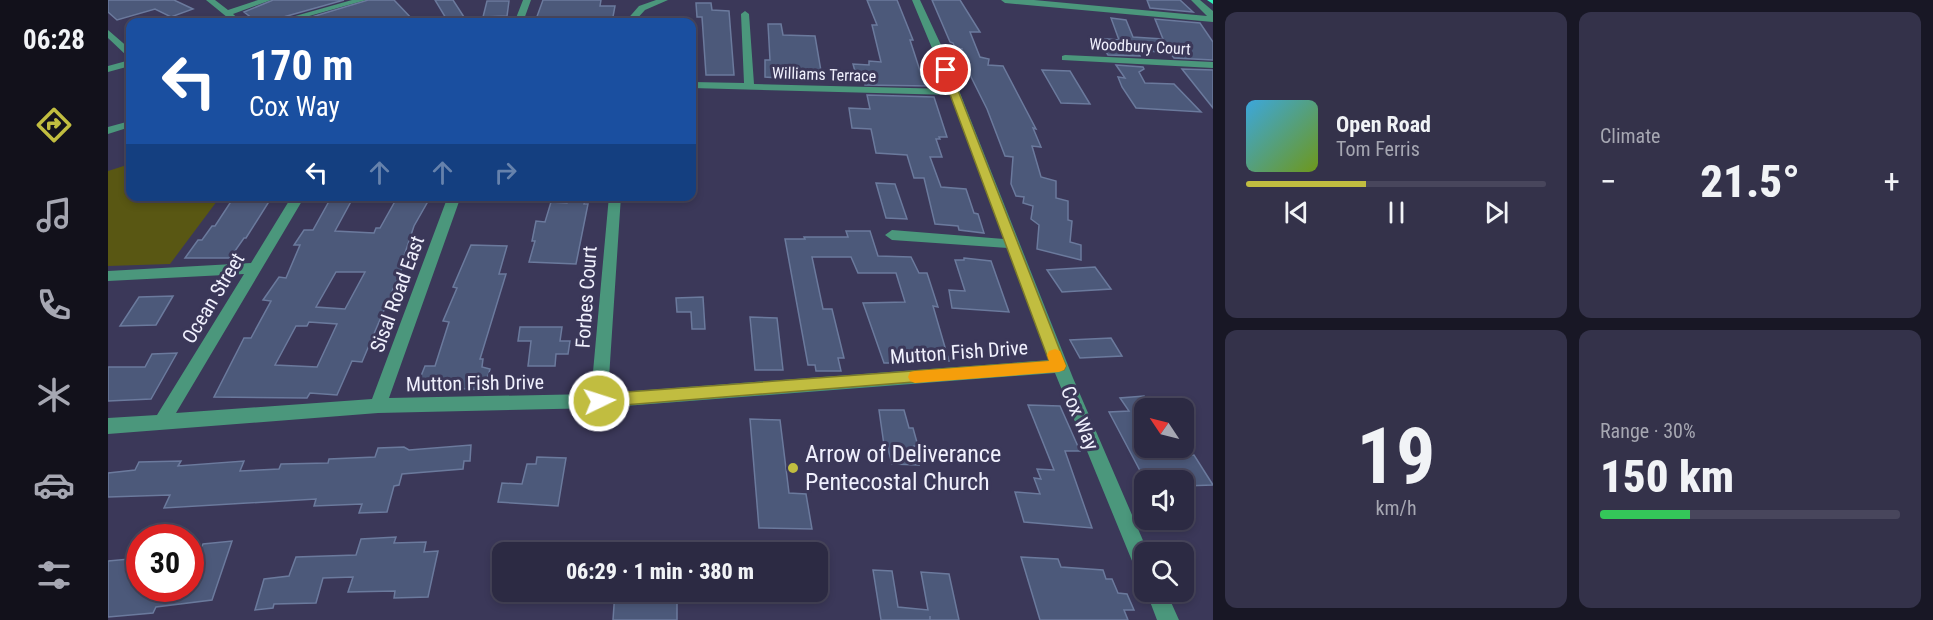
<!DOCTYPE html>
<meta charset="utf-8">
<style>
:root{--surface:#2c2a43;--page:#34324a;--text:#f1f3f6;--muted:#a6a7b2;--line:#48465c;--accent:#c1bd40}
body{margin:0;font-family:"Roboto Condensed",sans-serif;background:var(--page);color:var(--text);height:100vh;display:flex;flex-direction:column;font-size:22px;white-space:nowrap}
*{box-sizing:border-box;margin:0}
p{font-size:20px;color:var(--muted)}
.icon{flex:none;width:33px;height:33px;fill:none;stroke:currentColor;stroke-width:2;stroke-linecap:round;stroke-linejoin:round}
.map{position:relative;flex:1;overflow:hidden}
.details{display:flex;flex-direction:column;gap:12px;padding:12px;background:#181725;width:720px}
.details>*{flex:none}
.hud{position:absolute;left:18px;top:18px;width:570px;height:183px;border-radius:12px;box-shadow:0 3px 9px #0003,0 0 0 2px var(--line);background:#1a4fa0;color:#fff;overflow:hidden}
.needle{width:39px;rotate:305deg}
.buttons{position:absolute;left:1026px;top:398px;display:grid;gap:12px}
.buttons a{display:grid;place-items:center;width:60px;height:60px;border-radius:12px;background:var(--surface);box-shadow:0 3px 9px #0003,0 0 0 2px var(--line);font-size:30px}
.speed{position:absolute;left:18px;top:524px;display:flex;gap:12px;font-size:30px;font-weight:700;text-align:center}
.speed>*{display:grid;place-content:center;width:78px;height:78px;border-radius:50%;background:var(--surface);box-shadow:0 3px 9px #0003,0 0 0 2px var(--line);line-height:1}
.speed .limit{border:9px solid #d22;background:#fff;color:#111}
.pin{position:absolute;display:grid;place-items:center;width:51px;height:51px;color:#fff;margin:-26px;border:3px solid #fff;border-radius:50%;box-shadow:0 2px 6px #0007}
.me{position:absolute;width:66px;margin:-33px;rotate:86deg;stroke-linejoin:round;filter:drop-shadow(0 0 4px #0008)}
.turn{display:flex;align-items:center;gap:21px;height:126px;padding:0 24px;font-size:27px}
.turn .icon{width:78px;height:78px;stroke-width:2.5}
.turn b{display:block;font-size:42px;line-height:51px}
.lanes{display:flex;align-items:center;height:57px;padding:0 24px;background:#0003;justify-content:center;gap:30px;direction:ltr}
.lanes .off{opacity:.35}
.big{font-size:45px;font-weight:800;line-height:1.1}
.details .widget{flex:1;display:flex;flex-direction:column;justify-content:center;gap:9px;min-width:0;padding:0 21px;border-radius:12px;background:var(--page)}
.details .dial{align-items:center;gap:0}
.dial b{font-size:78px;line-height:1}
.song{display:flex;align-items:center;gap:18px}
.cover{width:72px;height:72px;border-radius:9px;background:linear-gradient(135deg,hsl(200 70% 55%),hsl(80 70% 35%))}
.played{height:6px;border-radius:3px;background:linear-gradient(90deg,var(--accent) 40%,var(--line) 40%)}
.keys{display:flex;justify-content:space-around;direction:ltr}
.heat{display:flex;justify-content:space-between;align-items:center;font-size:33px;direction:ltr}
.charge{height:9px;border-radius:4px;background:linear-gradient(90deg,#34c759 30%,var(--line) 0)}
.details .tiles{flex:1;display:grid;gap:12px;grid-template-columns:repeat(2,1fr)}
.trip{position:absolute;left:384px;top:542px;width:336px;height:60px;border-radius:12px;background:var(--surface);box-shadow:0 3px 9px #0003,0 0 0 2px var(--line);font-weight:800;line-height:60px;text-align:center}
main{display:flex;flex:1;min-height:0}
.dock{display:flex;flex-direction:column;width:108px;justify-content:space-around;align-items:center;background:#12111b;color:var(--muted)}
.dock .icon{width:42px;height:42px}
.dock .on{color:var(--accent)}
.dock b{font-size:27px;color:var(--text)}
.map>svg:first-child{display:block}
</style>
<main>
<nav class="dock">
<b>06:28</b>
<svg class="icon on" aria-label="directions" viewBox="0 0 24 24"><path d="M12 3l9 9-9 9-9-9zM9 14v-3h6M13 9l2 2-2 2"/></svg>
<svg class="icon" aria-label="music" viewBox="0 0 24 24"><path d="M9 18V5l10-2v13"/><circle cx="6" cy="18" r="3"/><circle cx="16" cy="16" r="3"/></svg>
<svg class="icon" aria-label="phone" viewBox="0 0 24 24"><path d="M5 4h4l2 5-3 2q2 4 5 5l2-3 5 2v4C11 20 4 13 5 4z"/></svg>
<svg class="icon" aria-label="climate" viewBox="0 0 24 24"><path d="M12 3v18M4 7l16 10M4 17L20 7"/></svg>
<svg class="icon" aria-label="car" viewBox="0 0 24 24"><path d="M5 17H2v-5l4-1 3-4h7l3 4 3 1v5h-3M9 17h6M6 11h13"/><circle cx="7" cy="17" r="2"/><circle cx="17" cy="17" r="2"/></svg>
<svg class="icon" aria-label="filters" viewBox="0 0 24 24"><path d="M4 7h16M4 17h16"/><circle cx="9" cy="7" r="2"/><circle cx="15" cy="17" r="2"/></svg>
</nav>
<div class="map">
<svg width="1105" height="620" viewBox="0 0 1105 620">
<rect width="100%" height="100%" fill="#3b3859"/>
<path fill="#595713" d="M22,164V196L112,197L62,264L0,266V171Z"/>
<path fill="#4c597a" stroke="#6b7a9d" stroke-width="1.5" fill-rule="evenodd" d="M0,0H66L85,9L63,17L47,9L9,20L0,12Z
M165,0H236L165,20L164,22H149L136,12Z
M260,0H286L307,22H288L283,17L262,22H187Z
M327,0H345L356,17L339,20Z
M435,0H493L492,6H507L504,22H427Z
M759,0H789L805,40H802L816,83H820L821,86L757,85V82H750L745,64L761,65V61L773,62L764,25H769Z
M824,0H852L872,32H862L872,57L881,59L880,65L895,66L928,129L925,128L933,147L924,146L933,177L948,181V198L960,201V220L964,221L962,242L973,245V260L929,249L931,225L923,219L925,206L915,203L916,197L908,196L903,184L905,157L897,156L879,109L856,63L851,62L854,49L847,48L845,43L842,42Z
M1039,0H1072L1085,12L1042,8Z
M379,1H401L399,16L375,17Z
M588,3H603L604,10L621,11L626,75H598L594,17H589Z
M1003,18L1018,20L1025,37L1055,39L1047,19L1092,23L1105,42V60L1066,58L1062,53L1029,50L1032,56L1000,55L988,38L1011,40Z
M660,24H673L675,35L707,36L714,77L696,75L697,80L657,77V60H662Z
M1008,65L1035,67L1036,69L1031,72L1037,83L1066,84L1093,112L1028,108L1014,87L1010,77L1017,78Z
M1074,69L1105,70V108Z
M934,70L962,71L982,104L953,103Z
M759,95L826,97L839,137H831L832,139H828L834,157H822L833,187L858,189L866,213L870,214L876,233L851,230L850,226L827,224L816,178H806L799,155L768,153L763,129L744,128L741,108L762,109Z
M768,183L787,184L799,219L778,218Z
M224,196H246L227,231L266,233L268,228H272L290,196H323L306,226L296,256H299L254,362L244,361L229,395L202,393L199,398L106,397L136,338H143L163,301L155,300L171,277L178,278L192,245H186L196,230H205ZM228,272H257L237,309L208,307ZM201,322L229,324L209,367L167,365L188,326H199Z
M460,198L477,199L476,204H480L468,264L421,262L427,241H424L428,221L437,222L443,202L459,203Z
M124,200H162L138,238H136L122,258H77L90,240H94L104,226H107Z
M738,231H762L770,256L803,257L811,273H819L830,307L825,306L841,361L800,359L801,363H776L755,303L797,302L788,273H750L743,257H704L715,309H724L736,358H730L733,371H708L707,365H700L677,239H697L696,237H740Z
M363,245L399,246L391,274H398L372,359H375L374,367L382,369L376,390L309,386L317,366H327L341,322L335,321L349,288L345,287Z
M856,258L883,261L901,312L844,308L841,290L857,291L847,260H856Z
M987,267L1003,289L954,292L939,270Z
M65,296L48,325L12,326L31,297Z
M595,297L597,329H584L583,312H569L568,298Z
M642,317L669,318L675,370H647Z
M412,327H454L452,341H462L460,354H448L447,366H420L423,341H410Z
M1003,338L1014,356L972,358L962,340Z
M69,353L43,399L0,401V367H37L44,354Z
M1036,396V450H1058L1061,456L1086,455L1105,485L1076,486V480H1037L1001,412L1021,411L1012,398Z
M920,405L952,406L972,451H957L984,528L916,522L907,492L932,494L926,478L933,479L929,469L946,470Z
M771,410H796L801,428H805L810,446H806L811,465L784,464L779,445H776Z
M642,419L672,420L681,493L698,494L704,529L651,528Z
M363,445L362,461H356L355,469L294,474L291,485L286,486L279,512L251,513L254,504L206,506L208,499L56,508L62,495L0,497V473L27,470L31,462L73,461L70,466L136,461L132,471L171,469L173,464L220,463L221,459L267,457L270,448L296,447L301,450Z
M429,457L458,458L450,506L390,502L394,483L414,484L419,464H428Z
M288,537L286,543L318,542L316,552L330,551L320,597L286,598L287,591L240,592L245,577L215,578L208,603L166,604L165,608L147,610L156,579L181,576L188,557L248,555L253,539Z
M124,541L104,600L48,607L45,613L0,617V561L32,558V588H82V577L95,544Z
M913,557L950,559L953,567L995,570L998,579H1004L1010,593L1019,594L1026,610H1016L1020,620H932Z
M765,570L784,571L790,607L820,610L813,572L841,574L851,620H822V616V620H773Z
M507,591H569V620H505Z"/>
<g fill="none" stroke-linecap="round" stroke-linejoin="round">
<path fill="#4b977c" fill-rule="evenodd" d="M98,0H107L120,10L150,0H163L125,14L134,22H125Z
M244,0H258L180,22H166Z
M415,0H423L415,22H361L366,19L408,18Z
M548,0H560L537,10L526,22H517L531,6Z
M804,0H812L833,45L965,378L1040,552H1036V576L1029,573L947,373L491,408L270,413L0,434V418L49,415L136,274L0,281V271L143,263L184,196H197L68,413L264,399L340,196H353L281,398L483,394L501,196H513L500,393L942,360L900,248L784,240L777,235L784,230L896,239L844,95L584,88V82L636,83L633,14L637,11L641,14L646,84L841,89Z
M893,0H926L1099,16L1083,0H1092L1105,11V22L897,3Z
M0,30L22,49V57L19,56L0,38Z
M957,55L1105,62V68L954,60V56Z
M22,60V66L0,72V66Z
M22,121V127L0,134V127Z
M1038,591H1058L1071,620H1049Z"/>
<path fill="#31f0b9" fill-rule="evenodd" d="M1099,0H1105V4Z"/>
</g>
<path fill="#c1bd40" stroke="#7d7b2a" stroke-width="1.5" d="M835,68L842,70L958,366L956,370L491,407L486,405L484,401L486,396L491,394L941,361L833,70Z"/>
<path fill="#f59e0b" d="M947,349L952,351L958,366L956,370L951,372L807,383L802,381L800,377L802,372L807,371L941,361L939,355L941,351Z"/>
<circle fill="#c1bd40" stroke="#3b3859" stroke-width="2" cx="685" cy="468" r="6"/>
<g text-anchor="middle" stroke-width="6" stroke-linejoin="round" paint-order="stroke">
<g font-size="16" fill="#f0f0fd" stroke="#3b3859">
<text transform="translate(1032 46) rotate(3)" y="6">Woodbury Court</text>
<text transform="translate(716 74) rotate(2)" y="6">Williams Terrace</text>
</g>
<g font-size="20" fill="#f0f0fd" stroke="#3b3859">
<text transform="translate(289 294) rotate(-70)" y="7">Sisal Road East</text>
<text transform="translate(478 297) rotate(-86)" y="7">Forbes Court</text>
<text transform="translate(105 298) rotate(-59)" y="7">Ocean Street</text>
<text transform="translate(851 352) rotate(-4)" y="7">Mutton Fish Drive</text>
<text transform="translate(367 383) rotate(-1)" y="7">Mutton Fish Drive</text>
<text transform="translate(972 418) rotate(67)" y="7">Cox Way</text>
</g>
<g font-size="24" fill="#f0f0fd" stroke="#3b3859" text-anchor="start">
<text x="697" y="462">Arrow of Deliverance<tspan x="697" dy="28">Pentecostal Church</tspan></text>
</g>
</g>
</svg>
<div class="buttons">
<a><svg class="needle" viewBox="-14 -14 28 28"><path d="M0-13l5 13h-10z" fill="#e53935"/><path d="M0 13l5-13h-10z" fill="#a6a7b2"/></svg></a>
<a><svg class="icon" aria-label="sound" viewBox="0 0 24 24"><path d="M4 9h4l5-4v14l-5-4H4zM17 9q2 3 0 6"/></svg></a>
<a><svg class="icon" aria-label="search" viewBox="0 0 24 24"><circle cx="10" cy="10" r="6"/><path d="M15 15l6 6"/></svg></a>
</div>
<div class="speed"><div class="limit">30</div></div>
<div class="pin" style="left:838px;top:70px;background:#d93025"><svg class="icon" aria-label="arrive" viewBox="0 0 24 24"><path d="M6 21V4h12l-3 4 3 4H6"/></svg></div>
<svg class="me" style="left:491px;top:401px" viewBox="-20 -20 40 40"><circle r="17" fill="#c1bd40" stroke="#fff" stroke-width="3"/><path d="M0-11L8 9 0 5-8 9z" fill="#fff"/></svg>
<div class="trip">06:29 · 1 min · 380 m</div>
<div class="hud">
<div class="turn"><svg class="icon" aria-label="left" viewBox="0 0 24 24"><path d="M17 20v-9H6M10 6l-5 5 5 5"/></svg><div><b>170 m</b>Cox Way</div></div>
<div class="lanes"><svg class="icon" aria-label="left" viewBox="0 0 24 24"><path d="M17 20v-9H6M10 6l-5 5 5 5"/></svg><svg class="icon off" aria-label="ahead" viewBox="0 0 24 24"><path d="M12 20V5M6 11l6-6 6 6"/></svg><svg class="icon off" aria-label="ahead" viewBox="0 0 24 24"><path d="M12 20V5M6 11l6-6 6 6"/></svg><svg class="icon off" aria-label="right" viewBox="0 0 24 24"><path d="M7 20v-9h11M14 6l5 5-5 5"/></svg></div>
</div>
</div>
<section class="details">
<div class="tiles">
<div class="widget">
<div class="song"><i class="cover"></i><div><b>Open Road</b><p>Tom Ferris</p></div></div>
<div class="played"></div>
<div class="keys"><svg class="icon" aria-label="previous" viewBox="0 0 24 24"><path d="M18 5L8 12l10 7zM5 5v14"/></svg><svg class="icon" aria-label="pause" viewBox="0 0 24 24"><path d="M8 5v14M16 5v14"/></svg><svg class="icon" aria-label="next" viewBox="0 0 24 24"><path d="M6 5l10 7-10 7zM19 5v14"/></svg></div>
</div>
<div class="widget"><p>Climate</p>
<div class="heat"><a>−</a><b class="big">21.5°</b><a>+</a></div>
</div>
<div class="widget dial"><b>19</b><p>km/h</p></div>
<div class="widget"><p>Range · 30%</p><b class="big">150 km</b><div class="charge"></div></div>
</div>
</section>
</main>
